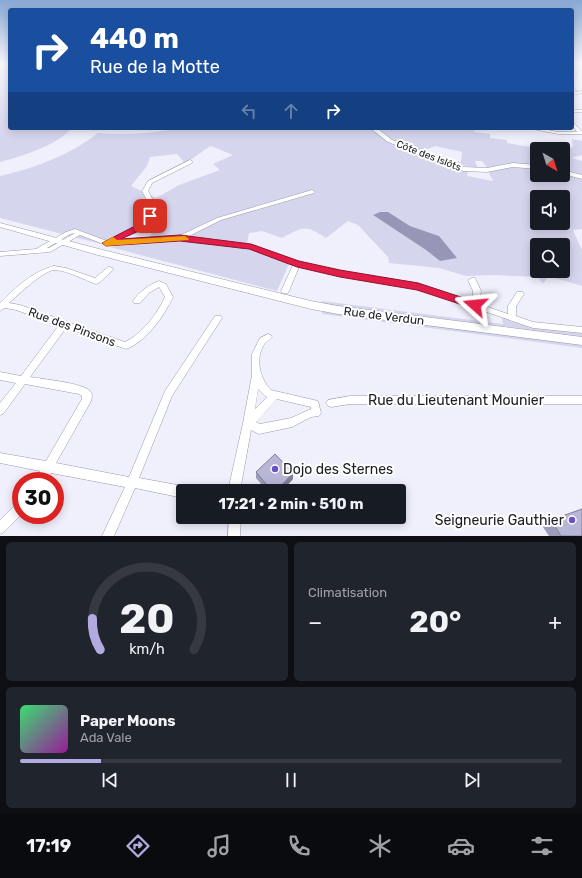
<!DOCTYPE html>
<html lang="fr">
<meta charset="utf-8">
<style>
:root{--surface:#171b24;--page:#20242c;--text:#f1f3f6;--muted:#9ea1a6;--line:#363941;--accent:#b4aae2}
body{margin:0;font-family:Rubik,sans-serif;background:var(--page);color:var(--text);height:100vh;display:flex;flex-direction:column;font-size:15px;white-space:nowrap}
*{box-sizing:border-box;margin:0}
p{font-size:13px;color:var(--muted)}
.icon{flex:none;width:22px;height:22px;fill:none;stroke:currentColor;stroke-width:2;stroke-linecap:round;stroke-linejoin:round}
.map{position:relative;height:536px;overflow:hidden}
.sheet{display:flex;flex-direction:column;gap:6px;padding:6px;background:#0d0f14;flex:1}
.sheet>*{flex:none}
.hud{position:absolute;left:8px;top:8px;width:566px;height:122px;border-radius:4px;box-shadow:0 2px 10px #0003;background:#1a4fa0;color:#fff;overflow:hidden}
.needle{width:26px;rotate:141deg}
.buttons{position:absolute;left:530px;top:142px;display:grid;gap:8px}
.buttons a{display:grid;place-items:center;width:40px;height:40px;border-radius:4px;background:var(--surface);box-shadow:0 2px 10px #0003;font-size:20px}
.speed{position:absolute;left:12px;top:472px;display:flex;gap:8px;font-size:20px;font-weight:700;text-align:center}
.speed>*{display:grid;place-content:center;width:52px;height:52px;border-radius:50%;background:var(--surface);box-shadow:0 2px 10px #0003;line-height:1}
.speed .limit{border:6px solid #d22;background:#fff;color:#111}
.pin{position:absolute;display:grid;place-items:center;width:34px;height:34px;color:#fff;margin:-17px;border-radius:8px;box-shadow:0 2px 6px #0006}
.me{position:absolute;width:44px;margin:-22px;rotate:288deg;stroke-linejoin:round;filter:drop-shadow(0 0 3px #0008)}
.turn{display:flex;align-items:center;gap:14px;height:84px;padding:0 16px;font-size:18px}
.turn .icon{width:52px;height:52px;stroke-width:2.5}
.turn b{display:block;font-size:28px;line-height:34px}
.lanes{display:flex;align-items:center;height:38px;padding:0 16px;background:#0003;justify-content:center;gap:20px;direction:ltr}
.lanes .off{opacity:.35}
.big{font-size:30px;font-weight:700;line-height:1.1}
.sheet .card{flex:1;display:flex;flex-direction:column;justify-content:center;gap:6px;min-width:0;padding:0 14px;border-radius:6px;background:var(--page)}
.sheet .dial{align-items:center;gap:0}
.dial svg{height:104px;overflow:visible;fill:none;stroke:var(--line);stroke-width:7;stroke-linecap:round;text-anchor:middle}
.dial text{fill:var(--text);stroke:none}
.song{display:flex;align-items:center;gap:12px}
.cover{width:48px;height:48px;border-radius:6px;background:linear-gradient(135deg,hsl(140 70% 55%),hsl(300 70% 35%))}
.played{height:4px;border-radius:2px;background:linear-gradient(90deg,var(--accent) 15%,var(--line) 15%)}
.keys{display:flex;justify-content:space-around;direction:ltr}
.heat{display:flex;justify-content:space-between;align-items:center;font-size:22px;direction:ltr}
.sheet .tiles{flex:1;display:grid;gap:6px;grid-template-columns:1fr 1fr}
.card:last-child{grid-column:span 2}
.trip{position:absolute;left:176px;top:484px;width:230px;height:40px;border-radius:4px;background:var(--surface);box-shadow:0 2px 10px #0003;font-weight:700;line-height:40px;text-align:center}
.menu{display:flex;height:64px;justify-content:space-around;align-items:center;background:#090b0e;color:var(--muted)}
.menu .icon{width:28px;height:28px}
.menu .on{color:var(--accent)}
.menu b{font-size:18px;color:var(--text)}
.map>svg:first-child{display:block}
</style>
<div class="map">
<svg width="582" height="536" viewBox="0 0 582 536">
<rect width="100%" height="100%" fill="#f0f0fd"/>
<path fill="#d6d5ee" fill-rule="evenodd" d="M0,63H10V128H71C59,145 20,157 0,162Z
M572,63H580L582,71L577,76L574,86L580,94L572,96Z
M168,128H474L475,132L490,134V138L507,140V143C523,145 558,154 573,147L572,139L582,141V155L572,158L582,161V229L573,230L582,250V286L548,276L543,284L538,277L493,275L466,276L439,268L389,263L388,257L358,225L348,221L326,238C304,224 304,227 282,238L262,231L249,233L246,249L289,264L277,291L110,247L144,243L163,219H143L132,229L101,244L0,218V176C35,168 70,155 98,133C121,135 144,134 168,130ZM211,146L233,155L213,164L220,170L179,185L156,198L131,186L147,166L150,157L177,154L184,162C194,160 201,151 211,146ZM435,146L462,152L461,162L454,161L450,163L478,168L475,161H482L490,171H488L493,181L467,176L468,172L419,153ZM537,149H563V175H537ZM537,197H563V223H537ZM388,212L410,226L439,236L440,261L426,250L373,215ZM537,245H563V271H537Z
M322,301L503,324L502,317L515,322L582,333V348L322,314Z"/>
<path fill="#9896b6" d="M380,212H388L410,226L439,236L457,258L440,261L426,250L373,215Z"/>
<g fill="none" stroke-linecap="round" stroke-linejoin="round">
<g stroke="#9998ac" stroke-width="1">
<path id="street" d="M582,91V93L572,95V93Z
M572,110H582V112H572Z
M572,121L582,131V134H558L528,128H538L558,132H577L572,125Z
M190,160L192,161V163L152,183L148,191L154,202L153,216L138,230L117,240L179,236L217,218L312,190L315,192L314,193L221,220L187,237L251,245L298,262L340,271L418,283L472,301L473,291L468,280L472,278H475L481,291L479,304L508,314V306L517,292H523L524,294L516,306V316L533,322L582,327V333L533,328L417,288L340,275L299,267L289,291L288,293H282L281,291L293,265L250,249L180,240L106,245L80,235L50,252L0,256V252L36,249L66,232L75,229L107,241L134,228L147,215L148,202L142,191L148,181ZM75,233L49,248H47L70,234Z
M54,266L66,268L95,278L108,267H110L114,269L99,283L96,284C84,280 67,270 54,270C43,271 18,295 9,303L20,305L125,342C143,333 157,314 165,297L159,287L149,293L140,303H134L133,301C139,292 148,285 159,281L166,284L173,297C164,316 146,342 126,349L66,328L30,377C42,379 83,383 90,391C93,394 92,399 90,403L56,463L129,477L165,391L215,316H221L222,318L172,396L139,478L183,486L187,488L188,491H183V498L135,488L114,536H102L125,487L51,473L46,481H35L40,471L0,463V453L46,461L82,399V396L79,394L25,384L3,414L0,415V403L16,383L0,380V372L21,376L59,325L16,310L5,308L0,311V303C15,288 33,271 54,266Z
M268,334L271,335L272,337C270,340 267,341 265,343C255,357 259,378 271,390L318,401L321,413L319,416L311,417L292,427L259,434L251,430L240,491H228L243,423L252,375V354L260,338ZM258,389L265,396L267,397L255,409ZM277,399L311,407V409L291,418L260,424L256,422Z
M350,396H582V404H350L331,407L328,406L326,403L328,400Z
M21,501V515L4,532L0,534V520L17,503Z
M229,517H241L240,536H228Z"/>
</g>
<g stroke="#9998ac" stroke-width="1">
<path id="secondary" d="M370,128H377L392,140L464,167L487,168L513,163L537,165V169L513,167L487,172L463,171L388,142Z
M563,170L582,175V179L563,174Z
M0,223L99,249L311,301L338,306L582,337V345L338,314L311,309L98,255L0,227Z"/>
</g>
<use href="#street" fill="#fff" fill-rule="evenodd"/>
<use href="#secondary" fill="#fff" fill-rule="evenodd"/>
</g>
<path fill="#9e9db9" d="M256,472L293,479L282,491H267L256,478Z
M551,520L582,536H549L543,527Z"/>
<path fill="#817f96" d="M293,473V479L282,491H276Z"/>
<path fill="#b8b6d7" stroke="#817f96" d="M275,454L293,473L276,491H272L256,472Z
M582,509V536H561L551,520Z"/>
<linearGradient id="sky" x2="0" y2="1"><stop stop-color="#88a8d4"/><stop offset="0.46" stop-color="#f8f8fe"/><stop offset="1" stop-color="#f8f8fe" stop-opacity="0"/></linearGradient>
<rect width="582" height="138" fill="url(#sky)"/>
<path fill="#e11d48" stroke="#92132f" d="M150,214L154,216L139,231L121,239L180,235L251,244L299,261L340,270L418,283L479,303L480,305L475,309L417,290L340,277L297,267L249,249L180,241L106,246L102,243L133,227Z"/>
<path fill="#f59e0b" d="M185,236L189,239L188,240L106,246L102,243L113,237L117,240Z"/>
<g fill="#6a51ca" stroke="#fff" stroke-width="1.5">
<circle cx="275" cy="469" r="4"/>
<circle cx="572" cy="520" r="4"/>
</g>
<g text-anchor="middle" stroke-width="4" stroke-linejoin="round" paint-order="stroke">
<g font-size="10" fill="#202028" stroke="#fff">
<text transform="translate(429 155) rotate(21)" y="4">Côte des Islôts</text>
</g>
<g font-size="12" fill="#202028" stroke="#fff">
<text transform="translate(384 316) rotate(7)" y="4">Rue de Verdun</text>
<text transform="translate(72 327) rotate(20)" y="4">Rue des Pinsons</text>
</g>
<g font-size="14" fill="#202028" stroke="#fff">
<text x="456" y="405">Rue du Lieutenant Mounier</text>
</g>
<g font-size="14" fill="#202028" stroke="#fff" text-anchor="start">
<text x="283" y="474">Dojo des Sternes</text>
<text x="564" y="525" text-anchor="end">Seigneurie Gauthier</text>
</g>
</g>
</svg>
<div class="buttons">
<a><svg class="needle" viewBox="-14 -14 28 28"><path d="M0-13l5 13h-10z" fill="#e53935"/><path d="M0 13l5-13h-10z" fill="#9ea1a6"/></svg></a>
<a><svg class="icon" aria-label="sound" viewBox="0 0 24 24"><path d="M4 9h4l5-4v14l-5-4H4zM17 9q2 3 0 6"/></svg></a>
<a><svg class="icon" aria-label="search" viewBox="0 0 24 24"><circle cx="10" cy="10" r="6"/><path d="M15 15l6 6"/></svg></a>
</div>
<div class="speed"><div class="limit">30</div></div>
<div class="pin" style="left:150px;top:216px;background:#d93025"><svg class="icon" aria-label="arrive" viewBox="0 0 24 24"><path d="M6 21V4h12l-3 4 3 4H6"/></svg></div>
<svg class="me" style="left:475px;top:305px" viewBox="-20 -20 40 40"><path d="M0-17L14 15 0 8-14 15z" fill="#e11d48" stroke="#fff" stroke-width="4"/></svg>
<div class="trip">17:21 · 2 min · 510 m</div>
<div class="hud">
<div class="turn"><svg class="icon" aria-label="right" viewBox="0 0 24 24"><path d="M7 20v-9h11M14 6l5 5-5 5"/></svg><div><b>440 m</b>Rue de la Motte</div></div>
<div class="lanes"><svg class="icon off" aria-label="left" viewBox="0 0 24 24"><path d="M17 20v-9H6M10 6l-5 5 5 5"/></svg><svg class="icon off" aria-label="ahead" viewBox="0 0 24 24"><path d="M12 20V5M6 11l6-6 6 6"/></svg><svg class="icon" aria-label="right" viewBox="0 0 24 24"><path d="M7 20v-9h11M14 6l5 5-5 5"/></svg></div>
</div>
</div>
<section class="sheet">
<div class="tiles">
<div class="card dial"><svg viewBox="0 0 100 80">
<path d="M14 69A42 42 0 1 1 86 69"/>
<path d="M14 69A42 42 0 0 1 8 45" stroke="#b4aae2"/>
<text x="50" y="56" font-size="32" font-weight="700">20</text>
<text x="50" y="72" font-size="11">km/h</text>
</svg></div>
<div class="card"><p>Climatisation</p>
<div class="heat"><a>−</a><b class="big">20°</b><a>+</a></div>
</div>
<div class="card">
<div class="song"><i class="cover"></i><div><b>Paper Moons</b><p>Ada Vale</p></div></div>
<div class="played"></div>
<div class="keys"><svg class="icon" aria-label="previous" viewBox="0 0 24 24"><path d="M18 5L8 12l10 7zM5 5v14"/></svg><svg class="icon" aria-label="pause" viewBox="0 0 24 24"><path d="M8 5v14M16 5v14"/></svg><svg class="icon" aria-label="next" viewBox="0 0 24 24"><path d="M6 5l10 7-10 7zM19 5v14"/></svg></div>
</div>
</div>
</section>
<nav class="menu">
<b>17:19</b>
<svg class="icon on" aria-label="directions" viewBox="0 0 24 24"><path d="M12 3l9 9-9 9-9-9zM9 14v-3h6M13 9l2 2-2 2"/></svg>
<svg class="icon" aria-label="music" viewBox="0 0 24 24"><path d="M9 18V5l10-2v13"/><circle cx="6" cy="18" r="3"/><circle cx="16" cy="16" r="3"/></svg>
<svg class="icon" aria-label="phone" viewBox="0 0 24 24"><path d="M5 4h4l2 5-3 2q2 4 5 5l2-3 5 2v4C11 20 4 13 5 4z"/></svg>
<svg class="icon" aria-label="climate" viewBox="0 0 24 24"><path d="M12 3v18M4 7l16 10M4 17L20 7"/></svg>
<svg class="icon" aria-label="car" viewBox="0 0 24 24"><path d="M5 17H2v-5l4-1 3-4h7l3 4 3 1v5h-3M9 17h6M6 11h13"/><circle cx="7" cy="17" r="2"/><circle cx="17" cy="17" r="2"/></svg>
<svg class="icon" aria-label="filters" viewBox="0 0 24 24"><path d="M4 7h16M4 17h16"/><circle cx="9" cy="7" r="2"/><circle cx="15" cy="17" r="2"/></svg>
</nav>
